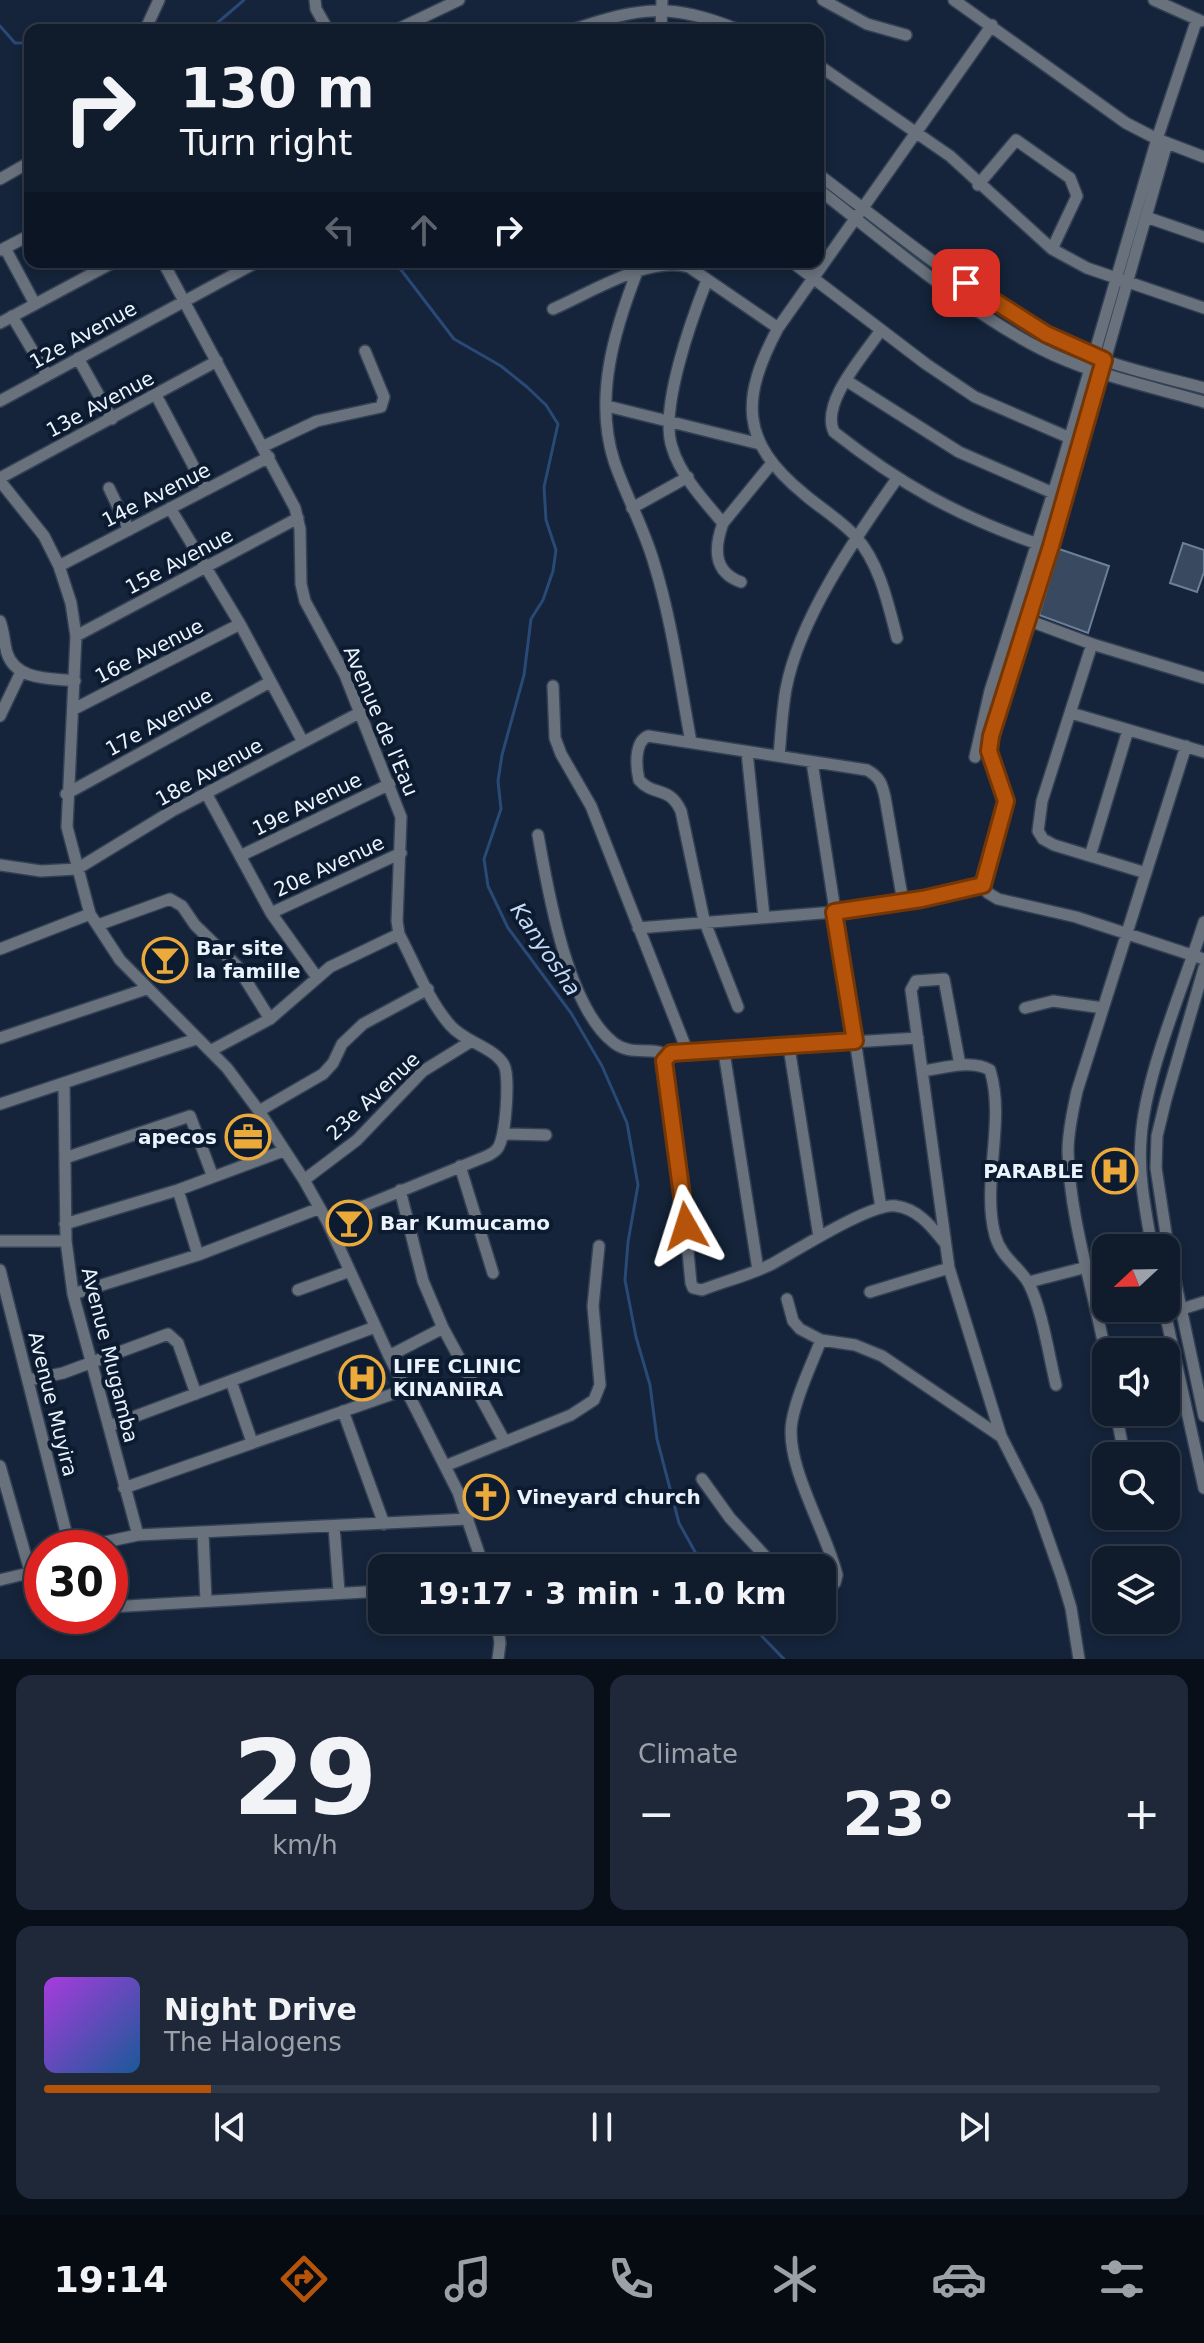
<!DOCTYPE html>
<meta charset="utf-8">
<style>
:root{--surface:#101b2c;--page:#1e2838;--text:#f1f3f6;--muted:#9ca1a9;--line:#303948;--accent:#b45309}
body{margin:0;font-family:"DejaVu Sans",sans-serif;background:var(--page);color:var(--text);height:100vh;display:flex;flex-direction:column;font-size:30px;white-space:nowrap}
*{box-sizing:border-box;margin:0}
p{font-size:26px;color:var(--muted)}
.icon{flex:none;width:44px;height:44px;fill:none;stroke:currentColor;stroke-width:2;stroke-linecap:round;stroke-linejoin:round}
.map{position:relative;height:1659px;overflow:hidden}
.panel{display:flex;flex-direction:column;gap:16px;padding:16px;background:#090f18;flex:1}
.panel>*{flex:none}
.banner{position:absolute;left:24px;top:24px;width:800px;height:244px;border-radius:16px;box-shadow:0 4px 12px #0003,0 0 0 2px var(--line);background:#101b2c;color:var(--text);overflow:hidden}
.needle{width:52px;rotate:248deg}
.buttons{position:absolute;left:1092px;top:1234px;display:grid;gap:16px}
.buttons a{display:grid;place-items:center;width:88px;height:88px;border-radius:16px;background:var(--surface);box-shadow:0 4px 12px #0003,0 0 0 2px var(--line);font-size:40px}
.speed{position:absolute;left:24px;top:1530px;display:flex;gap:16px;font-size:40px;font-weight:700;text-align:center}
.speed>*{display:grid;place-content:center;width:104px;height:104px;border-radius:50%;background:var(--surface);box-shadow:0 4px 12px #0003,0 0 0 2px var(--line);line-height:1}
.speed .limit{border:12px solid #d22;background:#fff;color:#111}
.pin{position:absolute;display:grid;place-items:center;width:68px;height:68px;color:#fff;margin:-34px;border-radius:16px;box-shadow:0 4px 12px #0006}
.me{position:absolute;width:88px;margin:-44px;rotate:354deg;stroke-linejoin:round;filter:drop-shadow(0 0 6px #0008)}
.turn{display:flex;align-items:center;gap:28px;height:168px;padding:0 24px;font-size:36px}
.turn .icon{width:104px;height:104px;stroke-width:2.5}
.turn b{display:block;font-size:56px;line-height:68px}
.lanes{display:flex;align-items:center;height:76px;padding:0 24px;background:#0003;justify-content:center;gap:40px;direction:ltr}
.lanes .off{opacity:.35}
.big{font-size:60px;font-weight:600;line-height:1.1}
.panel .card{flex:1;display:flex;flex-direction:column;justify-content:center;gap:12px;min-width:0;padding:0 28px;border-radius:16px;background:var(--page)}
.panel .dial{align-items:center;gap:0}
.dial b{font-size:104px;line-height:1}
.song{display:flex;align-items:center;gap:24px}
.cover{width:96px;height:96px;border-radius:12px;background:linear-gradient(135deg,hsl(280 70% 55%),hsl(210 70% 35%))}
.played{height:8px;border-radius:4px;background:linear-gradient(90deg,var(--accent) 15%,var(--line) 15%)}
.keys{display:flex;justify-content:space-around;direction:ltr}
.heat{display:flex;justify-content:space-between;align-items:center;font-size:44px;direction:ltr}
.panel .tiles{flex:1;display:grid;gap:16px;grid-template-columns:1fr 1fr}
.card:last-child{grid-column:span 2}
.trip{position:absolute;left:368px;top:1554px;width:468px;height:80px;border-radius:16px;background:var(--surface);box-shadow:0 4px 12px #0003,0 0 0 2px var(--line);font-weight:600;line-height:80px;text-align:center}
.tab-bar{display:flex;height:128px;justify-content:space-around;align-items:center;background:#060b12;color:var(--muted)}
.tab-bar .icon{width:56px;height:56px}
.tab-bar .on{color:var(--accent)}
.tab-bar b{font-size:36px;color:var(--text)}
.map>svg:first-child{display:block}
</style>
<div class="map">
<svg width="1204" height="1659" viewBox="0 0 1204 1659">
<rect width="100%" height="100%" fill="#15243a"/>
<path fill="#1b2f49" d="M1130,1159V1179L1100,1186L1101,1163Z
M376,1359L390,1384L346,1399L335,1371Z"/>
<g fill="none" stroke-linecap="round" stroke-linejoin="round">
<path stroke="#294976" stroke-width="3" d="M0,26L15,43H30
M209,30L244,0
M395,262L454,339L501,366L527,387L546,405L558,424L544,487L546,520L556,550L553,571L543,600L531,619L524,675L502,755L498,781L501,809L484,859L488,886L508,928L571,1013L602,1066L627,1123L638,1185L628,1242L625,1280L636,1337L650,1385L657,1439L679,1523L704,1568
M746,1620L784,1659"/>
</g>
<path fill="#384960" stroke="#6c7f99" stroke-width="2" d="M1183,543L1204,550V572L1197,592L1170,583Z
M1059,549L1109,566L1088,633L1039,615Z"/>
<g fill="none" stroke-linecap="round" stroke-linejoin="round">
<g stroke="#334155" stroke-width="14">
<path id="minor" d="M315,0L316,9L328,30
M823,0L867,24L906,35
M954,0L1126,123L1157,139L1204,157
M1154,0L1201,21
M147,26L159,0
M396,30L459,0
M572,30C640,7 670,2 739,30
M661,30L662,0
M818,65L950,156L1052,249L1087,268L1204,308
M1167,143L1074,469L991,736L989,751L1006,801L983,885L988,893L998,899L1076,917L1204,959
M818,174C899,235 999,319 1092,356C1128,370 1167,378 1204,388
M0,179L30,162
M978,185L1016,140L1070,178L1077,196L1052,249
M818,189C885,241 966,311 1041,349C1092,375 1150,386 1204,402
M1146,217L1204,237
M5,248L35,304
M1,250L30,235
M163,262L295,508L300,529L301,584L305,601L345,675L401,817L397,921L399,934C415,964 428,1000 450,1025C464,1042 494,1047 504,1065C510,1076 506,1140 497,1149C495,1152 491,1154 487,1156L327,1221
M792,262L926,364L975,397L1070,438
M637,272C614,331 594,398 614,461C626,496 644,528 654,563C672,621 680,683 691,742
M707,280C692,318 659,409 672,447C680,475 705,502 723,523C714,548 713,572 741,582
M553,309C590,293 649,255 689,267L778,328
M12,316L47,375
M0,323L114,262
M881,330C864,355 820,403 834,432C900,484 956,515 1035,543
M78,358L112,419
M847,381L959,452L1053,493
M156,395L206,490
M0,401L257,262
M607,406L760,444
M264,446L317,421L381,407L384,397L365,351
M0,478L217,361
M0,481L44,536L59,566L71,603L76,636L67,827L90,914L120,960L227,1068L259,1111L304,1180L327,1221L389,1356L458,1492L484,1568
M109,488L129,530
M170,508L240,624L303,742
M632,508L688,477
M723,523L772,463
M59,566L269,457
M1022,618L1092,644L1204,678
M0,621C4,631 4,642 7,653C16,681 51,678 75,681
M76,636L298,518
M897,638C888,604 880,564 856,537C842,521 820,508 804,494C739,441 741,398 778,328L992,25
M1092,644L1042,801L1038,831L1043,839L1054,845L1146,873
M553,686L555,738L561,754L591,806L688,1053
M74,709L240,624
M1071,713L1204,752
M0,716L21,672
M747,752L764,917
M779,756C781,734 782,711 786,689C799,619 856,537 896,480
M975,757L990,691L1061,468L1157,139L1197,19
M812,762L881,1208
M206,793L271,913L316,976
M66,794L270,682
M538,835C548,891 567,1007 614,1043C632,1057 654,1045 667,1056
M240,856L390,784
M1090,856L1128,730
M0,865L41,871L77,869L172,811L361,712
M271,913L401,853
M98,925L170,899L182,906L195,925L237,966L270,1019
M638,928L834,912L922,899L983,885
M0,949L90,914
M1204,968L1166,1099L1157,1136L1156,1168L1168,1247L1204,1416
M738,1007L704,920L681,811C669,785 654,797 639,780C636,767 634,742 648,736L867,770C880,777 882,784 885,797L903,902
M1025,1008L1053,1001L1103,1008
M0,1038L146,989
M918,1038L671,1053L664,1061L680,1170L691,1283L693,1288L702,1290C725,1281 750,1275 772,1264C796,1251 872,1202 896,1206C918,1209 931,1226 944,1242
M789,1047L819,1237
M210,1051L270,1019L330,967L399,934
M724,1052L758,1270
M960,1065L944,979L916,981L911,990L949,1268L1001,1436L1037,1507L1062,1578L1071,1608L1079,1659
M923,1071C944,1068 972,1059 990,1070C1006,1122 981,1183 995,1235C1001,1258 1021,1268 1029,1284C1042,1309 1049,1356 1056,1385
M64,1085L66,1241L73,1294L138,1535
M0,1104L196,1039
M259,1111L323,1074L333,1063L342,1044L363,1024L428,989
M503,1134L546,1135
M65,1158L190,1116L213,1177
M460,1166L493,1273
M304,1180L357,1140L423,1071L470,1042
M178,1190L198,1255
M400,1190L423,1281L443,1328L505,1442
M65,1224L178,1190L283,1151
M0,1241H66
M1152,1248C1146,1212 1138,1176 1141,1139C1145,1074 1184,986 1204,922
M0,1270L70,1548
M1029,1282L1106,1262
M298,1290L350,1271
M870,1292L949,1268
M73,1294L198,1255L320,1208
M787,1299L793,1321L800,1329L821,1340L855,1345L882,1356L1000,1436
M1164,1308L1204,1488
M1182,1309L1204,1302
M821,1340C811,1366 797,1394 792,1421C784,1464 827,1532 837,1575L835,1583L822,1590
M389,1356L443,1328
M1106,1356C1094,1292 1069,1216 1068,1151C1068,1131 1073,1110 1077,1091L1186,746
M29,1380L63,1373L168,1334L178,1343L196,1394
M231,1381L252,1442
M343,1411L384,1524
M1116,1412L1123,1449
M109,1426L375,1327
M0,1466L42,1613
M445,1466L571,1415L594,1400L600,1385L593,1306L599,1246
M702,1479L730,1518L776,1568
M124,1488L407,1389
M334,1526L339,1592
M203,1533L206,1601
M77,1548L138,1535L468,1519
M0,1580L29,1573
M110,1607L382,1591
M497,1620L500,1643L498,1659"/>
</g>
<use href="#minor" stroke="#69717c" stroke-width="11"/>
</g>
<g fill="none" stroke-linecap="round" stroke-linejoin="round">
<g stroke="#753606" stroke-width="20">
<path id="route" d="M686,1226L664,1061L671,1053L855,1041L834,912L922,899L983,885L1006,801L989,751L991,736L1051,546L1104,360L1046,334L966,283"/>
</g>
<use href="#route" stroke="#b45309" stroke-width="14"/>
</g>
<defs>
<g id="bar-ring" transform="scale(2.3)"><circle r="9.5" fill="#0c1b2f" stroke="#ebaa39" stroke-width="1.5"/><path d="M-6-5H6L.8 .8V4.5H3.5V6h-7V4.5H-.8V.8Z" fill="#ebaa39"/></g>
<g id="office-ring" transform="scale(2.3)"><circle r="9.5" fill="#0c1b2f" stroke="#ebaa39" stroke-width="1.5"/><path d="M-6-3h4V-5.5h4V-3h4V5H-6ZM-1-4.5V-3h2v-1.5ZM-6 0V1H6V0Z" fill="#ebaa39"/></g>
<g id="hospital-ring" transform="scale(2.3)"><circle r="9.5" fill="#0c1b2f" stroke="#ebaa39" stroke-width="1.5"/><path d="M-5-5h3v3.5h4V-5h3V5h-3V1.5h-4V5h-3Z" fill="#ebaa39"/></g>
<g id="church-ring" transform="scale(2.3)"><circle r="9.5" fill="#0c1b2f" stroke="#ebaa39" stroke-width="1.5"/><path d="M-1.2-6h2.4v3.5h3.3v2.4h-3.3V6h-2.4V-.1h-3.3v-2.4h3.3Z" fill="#ebaa39"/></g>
</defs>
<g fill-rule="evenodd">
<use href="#bar-ring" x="165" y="960"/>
<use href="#office-ring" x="248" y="1137"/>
<use href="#hospital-ring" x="1115" y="1171"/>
<use href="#bar-ring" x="349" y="1223"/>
<use href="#hospital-ring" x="362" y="1378"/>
<use href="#church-ring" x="486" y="1497"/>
</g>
<g text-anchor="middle" stroke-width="8" stroke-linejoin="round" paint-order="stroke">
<g font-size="20" fill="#eaf3fe" stroke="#0c1b2f">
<text transform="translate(83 335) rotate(-29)" y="7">12e Avenue</text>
<text transform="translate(100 404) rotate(-28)" y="7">13e Avenue</text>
<text transform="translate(156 495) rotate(-27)" y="7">14e Avenue</text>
<text transform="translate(179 561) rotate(-28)" y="7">15e Avenue</text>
<text transform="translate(149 651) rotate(-27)" y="7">16e Avenue</text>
<text transform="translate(381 721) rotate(67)" y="7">Avenue de l'Eau</text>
<text transform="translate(159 722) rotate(-29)" y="7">17e Avenue</text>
<text transform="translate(209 772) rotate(-29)" y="7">18e Avenue</text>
<text transform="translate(307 804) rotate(-26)" y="7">19e Avenue</text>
<text transform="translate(329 866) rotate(-25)" y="7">20e Avenue</text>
<text transform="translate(373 1096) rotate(-43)" y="7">23e Avenue</text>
<text transform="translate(110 1355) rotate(76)" y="7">Avenue Mugamba</text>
<text transform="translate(53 1404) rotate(76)" y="7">Avenue Muyira</text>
</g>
<g font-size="20" font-weight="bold" fill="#eaf3fe" stroke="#0c1b2f" text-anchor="start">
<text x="196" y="955">Bar site<tspan x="196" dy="23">la famille</tspan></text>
<text x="217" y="1144" text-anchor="end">apecos</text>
<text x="1084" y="1178" text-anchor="end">PARABLE</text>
<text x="380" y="1230">Bar Kumucamo</text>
<text x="393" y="1373">LIFE CLINIC<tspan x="393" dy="23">KINANIRA</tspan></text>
<text x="517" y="1504">Vineyard church</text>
</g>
<g font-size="22" font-style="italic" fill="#c5daf7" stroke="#0c1b2f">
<text transform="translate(546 949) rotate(56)" y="8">Kanyosha</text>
</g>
</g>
</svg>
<div class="buttons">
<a><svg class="needle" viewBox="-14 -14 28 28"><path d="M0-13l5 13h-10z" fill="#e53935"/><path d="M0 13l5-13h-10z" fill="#9ca1a9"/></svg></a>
<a><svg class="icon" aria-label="sound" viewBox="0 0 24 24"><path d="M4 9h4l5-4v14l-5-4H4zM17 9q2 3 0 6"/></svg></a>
<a><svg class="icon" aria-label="search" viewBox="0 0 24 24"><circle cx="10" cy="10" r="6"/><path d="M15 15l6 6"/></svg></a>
<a><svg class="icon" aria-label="layers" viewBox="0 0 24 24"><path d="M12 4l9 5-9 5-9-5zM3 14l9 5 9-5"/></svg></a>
</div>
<div class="speed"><div class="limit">30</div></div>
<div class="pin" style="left:966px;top:283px;background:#d93025"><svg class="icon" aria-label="arrive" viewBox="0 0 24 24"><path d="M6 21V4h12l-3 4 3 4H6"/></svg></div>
<svg class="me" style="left:686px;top:1226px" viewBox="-20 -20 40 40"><path d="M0-17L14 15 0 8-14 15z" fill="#b45309" stroke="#fff" stroke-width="4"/></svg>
<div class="trip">19:17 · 3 min · 1.0 km</div>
<div class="banner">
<div class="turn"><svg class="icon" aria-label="right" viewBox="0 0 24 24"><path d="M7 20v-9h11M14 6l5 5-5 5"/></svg><div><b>130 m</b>Turn right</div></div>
<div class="lanes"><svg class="icon off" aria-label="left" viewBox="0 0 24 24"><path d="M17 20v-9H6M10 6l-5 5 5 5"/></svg><svg class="icon off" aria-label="ahead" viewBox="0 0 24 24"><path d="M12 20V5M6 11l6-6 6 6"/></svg><svg class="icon" aria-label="right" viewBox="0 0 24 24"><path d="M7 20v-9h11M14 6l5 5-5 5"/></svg></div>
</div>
</div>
<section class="panel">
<div class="tiles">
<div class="card dial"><b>29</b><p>km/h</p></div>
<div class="card"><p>Climate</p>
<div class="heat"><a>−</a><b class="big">23°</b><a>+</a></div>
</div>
<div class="card">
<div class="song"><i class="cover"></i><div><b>Night Drive</b><p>The Halogens</p></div></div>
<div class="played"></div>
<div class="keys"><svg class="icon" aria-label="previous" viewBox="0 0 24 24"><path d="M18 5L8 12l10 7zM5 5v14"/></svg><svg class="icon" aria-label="pause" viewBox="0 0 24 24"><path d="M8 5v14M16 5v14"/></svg><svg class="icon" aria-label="next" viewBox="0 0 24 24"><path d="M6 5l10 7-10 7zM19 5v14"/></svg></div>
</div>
</div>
</section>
<nav class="tab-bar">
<b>19:14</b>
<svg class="icon on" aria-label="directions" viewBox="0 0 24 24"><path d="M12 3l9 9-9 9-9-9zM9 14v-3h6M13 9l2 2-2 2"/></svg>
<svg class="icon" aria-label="music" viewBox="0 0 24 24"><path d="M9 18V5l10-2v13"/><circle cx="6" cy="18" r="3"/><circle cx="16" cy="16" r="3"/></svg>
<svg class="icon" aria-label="phone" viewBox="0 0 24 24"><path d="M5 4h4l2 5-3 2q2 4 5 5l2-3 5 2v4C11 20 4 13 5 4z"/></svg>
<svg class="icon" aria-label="climate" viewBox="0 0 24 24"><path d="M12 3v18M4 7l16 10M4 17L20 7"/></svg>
<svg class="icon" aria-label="car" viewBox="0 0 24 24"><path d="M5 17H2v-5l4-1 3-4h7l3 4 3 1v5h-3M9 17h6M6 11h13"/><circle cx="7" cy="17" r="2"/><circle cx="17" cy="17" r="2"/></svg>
<svg class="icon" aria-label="filters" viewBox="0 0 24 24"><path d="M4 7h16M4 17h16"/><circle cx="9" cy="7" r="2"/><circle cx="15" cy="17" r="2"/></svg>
</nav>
